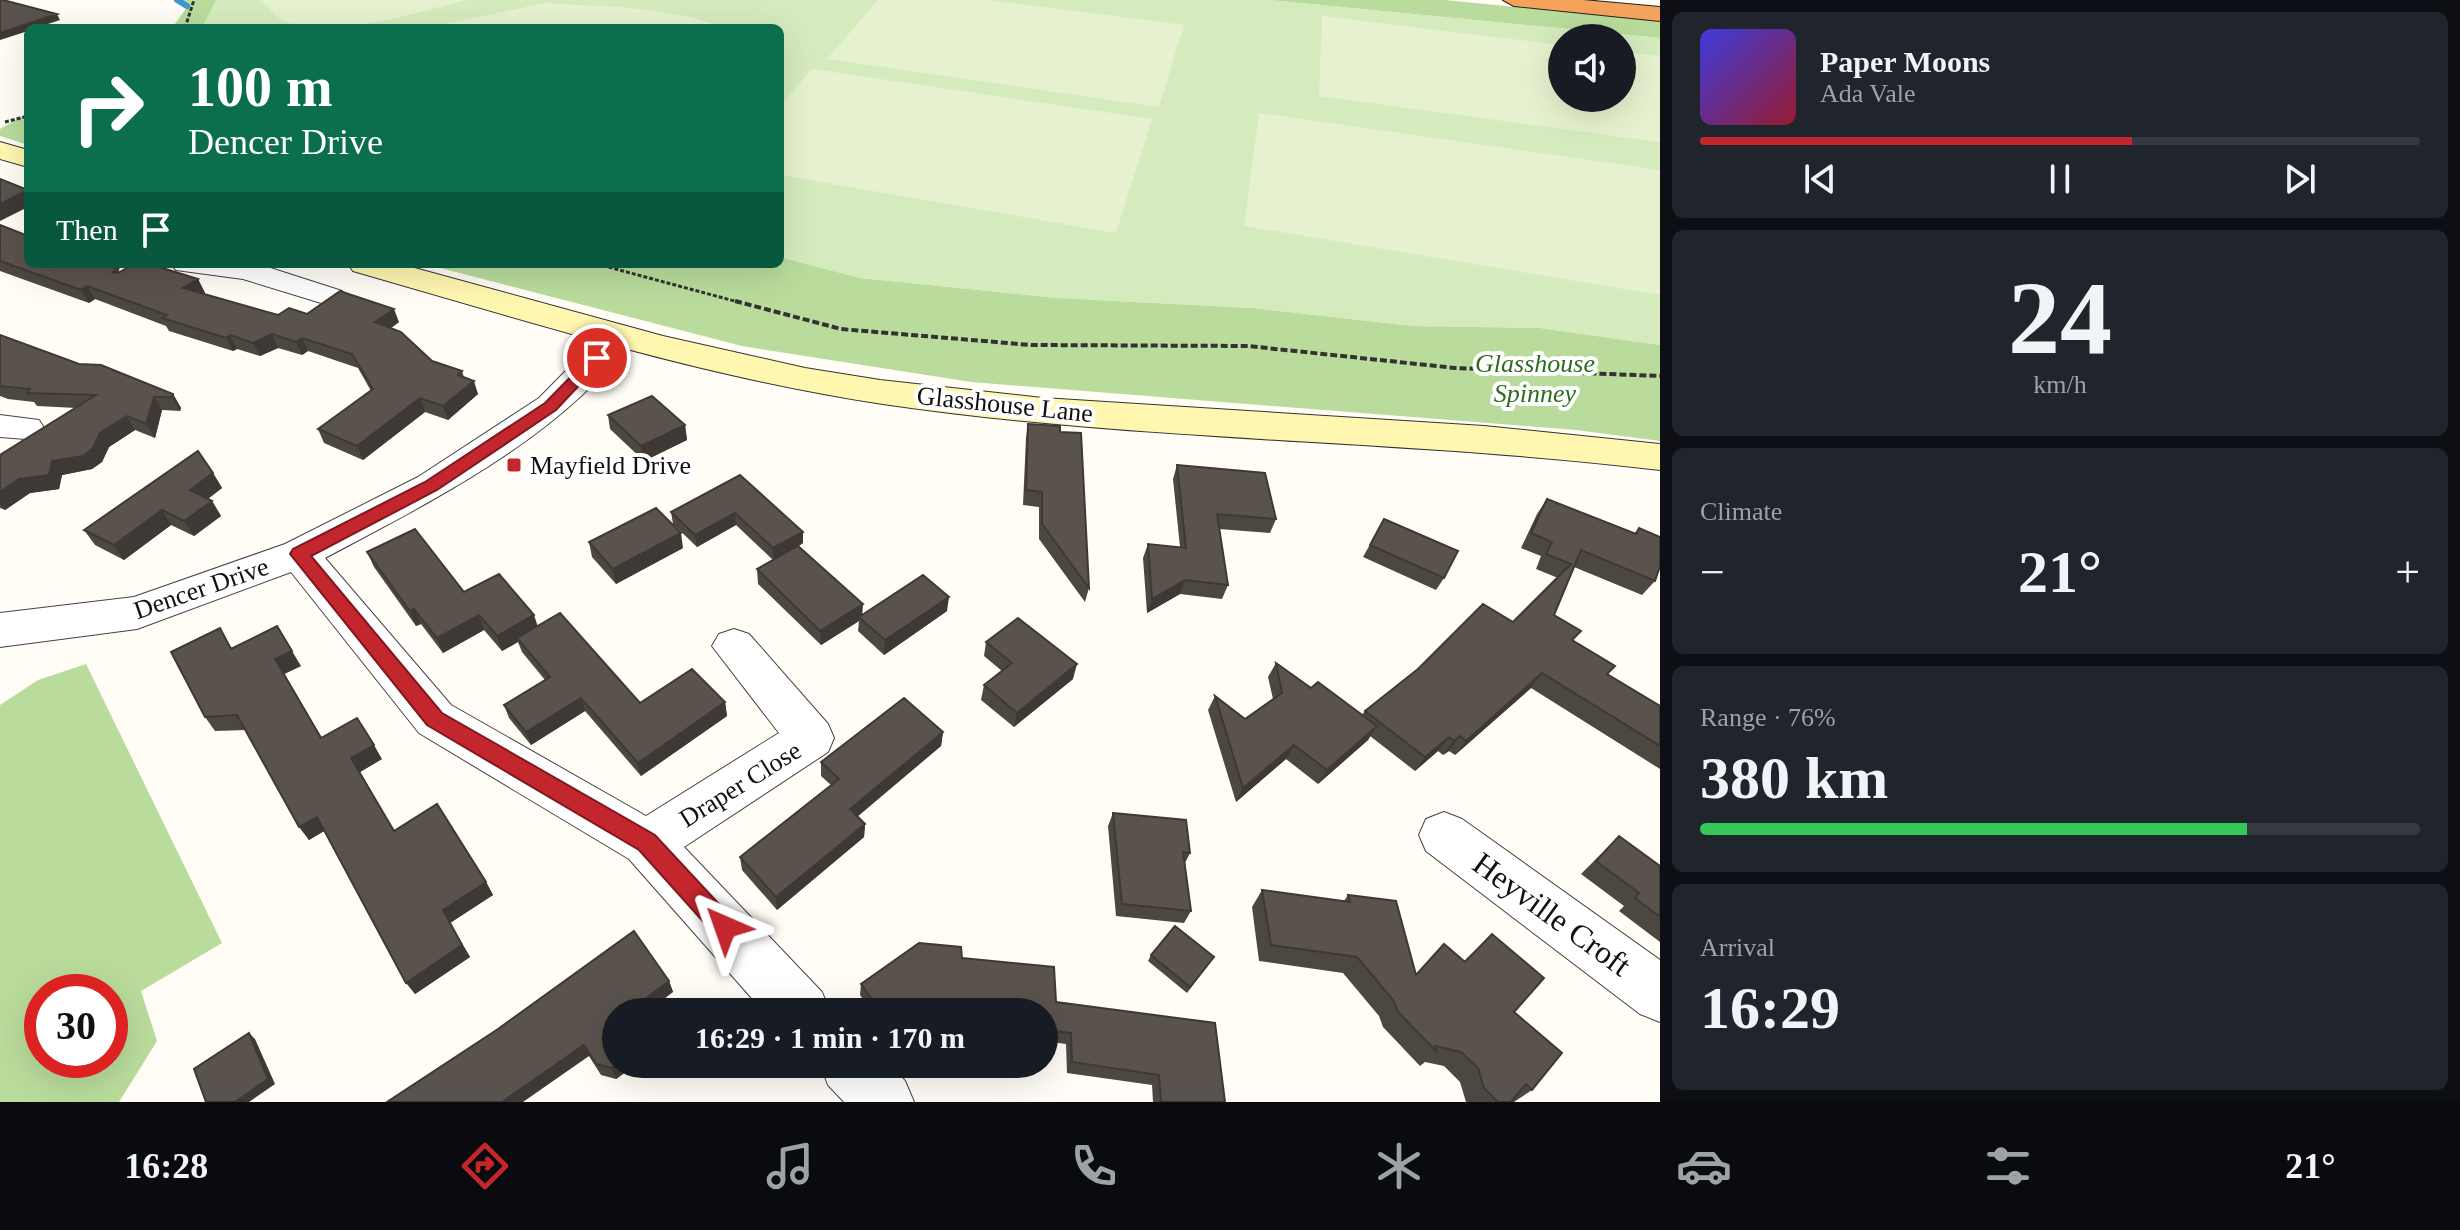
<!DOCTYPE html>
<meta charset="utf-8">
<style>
:root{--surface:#171b24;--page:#20242c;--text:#f1f3f6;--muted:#9ea1a6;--line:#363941;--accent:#c4262e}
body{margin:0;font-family:Georgia,serif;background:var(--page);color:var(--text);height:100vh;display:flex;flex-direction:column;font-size:30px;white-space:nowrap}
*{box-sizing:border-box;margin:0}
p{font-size:26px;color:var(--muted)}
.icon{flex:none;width:44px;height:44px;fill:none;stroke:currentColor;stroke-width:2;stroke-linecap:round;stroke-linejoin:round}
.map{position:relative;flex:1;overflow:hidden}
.sheet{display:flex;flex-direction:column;gap:12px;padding:12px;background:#0d0f14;width:800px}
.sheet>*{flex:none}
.banner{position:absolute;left:24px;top:24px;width:760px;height:244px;border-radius:12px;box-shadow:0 8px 32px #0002;background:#0b6e4f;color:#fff;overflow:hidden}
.tools{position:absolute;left:1548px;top:24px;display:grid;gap:16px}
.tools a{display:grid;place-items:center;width:88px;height:88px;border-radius:50%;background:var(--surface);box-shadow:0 8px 32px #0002;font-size:40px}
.speed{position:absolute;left:24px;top:974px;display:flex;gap:16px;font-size:40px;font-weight:700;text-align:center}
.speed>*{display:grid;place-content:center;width:104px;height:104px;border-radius:50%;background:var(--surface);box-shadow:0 8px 32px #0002;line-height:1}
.speed .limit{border:12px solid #d22;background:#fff;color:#111}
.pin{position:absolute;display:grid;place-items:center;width:68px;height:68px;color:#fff;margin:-34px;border:4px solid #fff;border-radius:50%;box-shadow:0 2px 8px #0007}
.me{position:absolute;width:88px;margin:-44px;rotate:317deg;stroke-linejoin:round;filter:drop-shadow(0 0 6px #0008)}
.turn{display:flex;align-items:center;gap:28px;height:168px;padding:0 32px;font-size:36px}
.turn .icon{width:104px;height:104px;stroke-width:2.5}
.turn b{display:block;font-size:56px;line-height:68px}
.then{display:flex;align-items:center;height:76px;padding:0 32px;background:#0003;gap:16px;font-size:30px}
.big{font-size:60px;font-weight:700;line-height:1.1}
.sheet .widget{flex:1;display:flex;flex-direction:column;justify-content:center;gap:12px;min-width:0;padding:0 28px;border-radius:12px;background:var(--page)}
.sheet .dial{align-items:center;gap:0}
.dial b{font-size:104px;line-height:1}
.song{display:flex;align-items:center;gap:24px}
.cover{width:96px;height:96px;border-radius:12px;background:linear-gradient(135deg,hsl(240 70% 55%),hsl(350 70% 35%))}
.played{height:8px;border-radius:4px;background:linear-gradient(90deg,var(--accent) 60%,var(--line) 60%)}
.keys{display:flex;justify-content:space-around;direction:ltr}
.heat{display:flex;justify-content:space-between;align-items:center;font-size:44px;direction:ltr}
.charge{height:12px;border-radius:6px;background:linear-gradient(90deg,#34c759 76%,var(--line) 0)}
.trip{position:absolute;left:602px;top:998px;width:456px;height:80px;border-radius:40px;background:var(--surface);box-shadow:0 8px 32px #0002;font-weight:700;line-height:80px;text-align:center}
.menu{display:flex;height:128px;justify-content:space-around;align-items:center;background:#090b0e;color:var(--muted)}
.menu .icon{width:56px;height:56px}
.menu .active{color:var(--accent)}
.menu b{font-size:36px;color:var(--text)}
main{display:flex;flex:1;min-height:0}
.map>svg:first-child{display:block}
</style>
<main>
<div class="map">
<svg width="1660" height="1102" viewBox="0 0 1660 1102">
<rect width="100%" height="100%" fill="#fffdf5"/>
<path fill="#d5ebbd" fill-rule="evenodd" d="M216,0H1270L1660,38V345L1540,328L1413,326L1253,308L1057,298L860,278L780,257V28H202ZM1562,38H1622V98H1562Z"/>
<path fill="#b9dc9c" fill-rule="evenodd" d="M177,0H216L202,28H172L187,7Z
M1270,0H1445L1660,21V38Z
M28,113V145L0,136V129Z
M780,257L860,278L1057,298L1253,308L1413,326L1540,328L1660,345V441L1576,430L971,382L742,346L425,264H780Z
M86,664L222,943L141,991L157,1041L119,1102H0V705L38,680ZM110,992V1060H42V992Z"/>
<path fill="#e6f2cf" d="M261,0H467C415,13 344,36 289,23C279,21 269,7 261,0Z
M878,0H986L1184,25L1159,107L827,59Z
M546,3C604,7 669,6 724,28H425Z
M1322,16L1562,45V98H1622V52L1660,56V142L1319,96Z
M812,69L1152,119L1116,233L780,175V106Z
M1259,113L1660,170V295L1244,226Z"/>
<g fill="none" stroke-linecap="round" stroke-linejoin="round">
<path stroke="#3f96cf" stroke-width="6" d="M177,0L187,6"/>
<g stroke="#444" stroke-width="2">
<path id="street" d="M171,264H258L342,291L346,297L342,303L331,306L243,279L176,270Z
M619,325L630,328L635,335C566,435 430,502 325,558L451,705L646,816L779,733L712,646L719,634L734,629L749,634L828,724L834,738L828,752L684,847L822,992L830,1012H764L629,859L419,733L291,572L137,629L0,647V613L134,597L285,544L418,477L539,398L608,328Z
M0,415L39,420L44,428L39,436L26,439L0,437Z
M1444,812L1462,819L1660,960V1022L1640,1014L1426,851L1419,835L1426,819Z
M820,1064H890L905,1081L914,1102H844L828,1085Z"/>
</g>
<g stroke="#333" stroke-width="2">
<path id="secondary" d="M0,142L28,150V167L0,159Z
M348,264H400L663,336L805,368L880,380L1043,398L1484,426L1660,444V470C1402,439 1140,442 883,404C703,377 527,321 353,271Z"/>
</g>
<g stroke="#222" stroke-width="2">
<path id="highway" d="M1503,0H1583L1660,7V21L1514,6Z"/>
</g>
<path stroke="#333" stroke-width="3" stroke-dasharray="4 2" stroke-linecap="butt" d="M185,28L194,0
M5,122L28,116
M597,264L742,303"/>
<path stroke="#333" stroke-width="4" stroke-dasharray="7 3" stroke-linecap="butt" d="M735,301L841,329L1031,345L1248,346L1455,368L1660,376"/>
<use href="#street" fill="#fff" fill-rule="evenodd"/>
<use href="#secondary" fill="#fff6b0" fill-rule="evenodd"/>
<use href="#highway" fill="#f5a25d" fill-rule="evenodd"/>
</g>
<path fill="#4d4742" d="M0,225L118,269L120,272L198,279L205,293L202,294L278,315L307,314L399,322L391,328L432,361L462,371L464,377L478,394L448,420L425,412L363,460L324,443L318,429L371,391L358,368L308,351L302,355L278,348L260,356L237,349L233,351L169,331L166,326L95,299L89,303L0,271Z
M0,335L79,364L173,394L181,408L180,411L162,410L155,438L135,430L109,447L102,462L92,469L62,475L59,489L30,493L5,510L0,508V455L76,408L37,406L34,402L8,399L0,396Z
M608,415L685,425L687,440L644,461L610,429Z
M1028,424L1060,432L1089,588L1085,602L1039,539V507L1023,505L1026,438Z
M1177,465L1276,519L1270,533L1219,529L1228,585L1222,599L1180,594L1147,613L1143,558L1148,544L1180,547L1173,479Z
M213,473L222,488L208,499L212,501L221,516L194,536L171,525L124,560L95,545L84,530Z
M740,475L803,543L799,546L863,614L947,611L884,655L858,631L859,621L821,645L758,584L757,569L773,560L736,525L697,547L673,524L671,512Z
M1547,499L1635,533L1639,528L1655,581L1642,595L1574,567L1554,615L1573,641L1607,674L1660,706V769L1531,688L1455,755L1449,751L1443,755L1438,751L1415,771L1370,736L1368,740L1318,784L1286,759L1236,802L1208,710L1215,696L1245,719L1273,699L1268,677L1276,663L1311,688L1362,715L1365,711L1513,622L1558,578L1536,569L1541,556L1521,548L1537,514Z
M1384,519L1444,578L1436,590L1363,557Z
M589,542L683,548L616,584L592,557Z
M367,552L464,592L538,626L640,703L725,702L727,716L641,776L585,711L531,745L509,718L504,705L545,680L522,652L518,642L502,651L484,630L443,653L421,624L416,626L374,567Z
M986,642L1073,679L1014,727L981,700L984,685L1002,671L984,656Z
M232,648L301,666L284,674L322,738L382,759L360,772L394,831L486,882L493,895L450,923L470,957L415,994L324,831L309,840L246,730L215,731L205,717Z
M943,732L941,746L857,816L865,824L864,837L777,910L742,870L740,857L831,785L821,776V762Z
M1113,813L1190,853L1185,863L1191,911L1184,923L1116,916L1108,826Z
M1619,836L1660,866V942L1619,911L1624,906L1581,874Z
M1262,890L1344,901L1348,895L1416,974L1464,961L1492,934L1514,1012L1532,1090L1514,1102H1466L1460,1082L1444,1066L1425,1062L1420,1066L1383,1027L1379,1016L1343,973L1259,961L1252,907Z
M1151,955L1214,957L1187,993L1148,961Z
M962,958L1056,1002L1225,1102H1153L1152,1085L1067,1073L1066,1044L1044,1041V1012H872L860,995L861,984Z
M669,981L673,992L616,1012V1064H634V1066L616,1079L601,1075L589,1056L387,1102Z"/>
<path fill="#3f3936" d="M57,14L60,20L36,28H28V31L0,40V33Z
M28,190V207L0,221V204Z
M198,279L205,293L190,302L183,288Z
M87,286L95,299L89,303L81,290Z
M394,309L399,322L380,336L375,322Z
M272,334L278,348L260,356L253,343Z
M230,335L237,349L233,351L226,338Z
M302,338L308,351L302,355L296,342Z
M474,381L478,394L448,420L443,406Z
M173,394L181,408L180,411L172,397Z
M154,397L162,410L155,438L146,424Z
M420,398L425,412L363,460L357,446Z
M127,416L135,430L109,447L102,462L92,469L62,475L59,489L30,493L5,510L0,503V492L19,479L100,433Z
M685,425L687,440L644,461L641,446Z
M213,473L222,488L199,505L190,490Z
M212,501L221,516L194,536L184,521Z
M162,510L171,525L124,560L114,545Z
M735,513L736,525L697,547L695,535Z
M803,532V543L773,560V548Z
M681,533L683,548L616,584L613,569Z
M1185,580L1180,594L1147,613L1152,599Z
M949,597L947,611L884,655L885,640Z
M863,604L862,619L859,617V621L821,645L820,631Z
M414,609L421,624L416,626L410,611Z
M479,615L484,630L443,653L437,638Z
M534,615L539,630L517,638L518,642L502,651L497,636Z
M292,651L301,666L284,674L275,659Z
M1077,664L1073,679L1014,727L1017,713Z
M1542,673L1531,688L1455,755L1466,741Z
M581,698L585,711L531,745L526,732Z
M725,702L727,716L641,776L638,763Z
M1377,726L1368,740L1318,784L1327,770Z
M943,732L941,746L850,823V809Z
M1460,736L1449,751L1443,755L1454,741Z
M1449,737L1438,751L1415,771L1425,757Z
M374,745L382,759L360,772L351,758Z
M1294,745L1286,759L1236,802L1243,788Z
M317,817L326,830L309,840L299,827Z
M865,824L864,837L777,910L776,897Z
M486,882L493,895L450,923L470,957L415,994L406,983L443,910Z
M669,981L673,992L647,1012H628Z
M249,1033L255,1039L275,1084L249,1102H235Z
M584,1045L589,1056L523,1102H502Z
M617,1064H634V1066L616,1079L612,1068Z"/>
<path fill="#5a524d" stroke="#3f3936" stroke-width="2" d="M0,0H3L57,14L0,33Z
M0,179L28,190L0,204Z
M0,225L28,236V264H104L118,269L113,272L118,273L134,264L156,266L198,279L183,288L278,315L289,308L307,314L340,291L394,309L375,322L401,332L432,361L462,371L458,375L474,381L443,406L420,398L357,446L318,429L373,389L352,354L302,338L296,342L272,334L253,343L230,335L226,338L162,318L167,315L87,286L81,290L0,261Z
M0,335L79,364L101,365L173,394L172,397H154L146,424L127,416L100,433L93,448L83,456L52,461L49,475L19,479L0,492V455L96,395L27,393L30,389L0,386Z
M652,396L685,425L641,446L608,415Z
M1028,424L1060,426V432L1081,433L1089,588L1042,524V492L1026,490Z
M198,451L213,473L190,490L212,501L184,521L162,510L114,545L84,530Z
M1177,465L1265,473L1276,519L1217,514L1228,585L1185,580L1152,599L1148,544L1186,548Z
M740,475L803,532L773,548L735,513L695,535L671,512Z
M1547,499L1636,534L1639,528L1660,537V566L1655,581L1581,550L1554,615L1581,631L1572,640L1615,666L1607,674L1660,706V746L1542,673L1466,741L1460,736L1454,741L1449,737L1425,757L1365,711L1418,669L1483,604L1513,622L1571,564L1546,554L1552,542L1531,533Z
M656,508L681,533L613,569L589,542Z
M1384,519L1458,551L1444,578L1370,545Z
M415,529L464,592L499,574L534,615L497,636L479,615L437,638L414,609L410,611L367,552Z
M798,546L863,604L820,631L757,569Z
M923,575L949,597L885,640L859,617Z
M560,613L640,703L692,669L725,702L638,763L581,698L526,732L504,705L550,677L517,638Z
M1018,618L1077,664L1017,713L984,685L1012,663L986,642Z
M277,626L292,651L275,659L321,738L357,718L374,745L351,758L394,831L437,804L486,882L443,910L462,945L406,983L317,817L299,827L237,715L205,717L171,652L220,628L231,649Z
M1276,663L1311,688L1318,682L1377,726L1327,770L1294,745L1243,788L1215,696L1245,719L1282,693Z
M904,698L943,732L850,809L865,824L776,897L740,857L839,779L821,762Z
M1113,813L1186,820L1190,853L1183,852L1191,911L1122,904Z
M1619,836L1660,866V917L1635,898L1639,893L1596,861Z
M1262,890L1350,902L1348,895L1396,901L1416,975L1444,944L1465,962L1492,934L1544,978L1514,1012L1562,1053L1532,1090L1526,1084L1511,1102H1498L1484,1088L1478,1068L1461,1052L1435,1046L1437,1052L1398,1012L1394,1001L1357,957L1271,945Z
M1175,926L1214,957L1190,987L1151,955Z
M634,931L669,981L628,1012H616V1064H617L612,1068L596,1064L584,1045L502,1102H387L498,1029Z
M919,943L961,947L962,958L1054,967L1056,1002L1215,1023L1225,1102H1161L1159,1075L1072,1062L1071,1033L1044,1030V1012H944L912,1009L907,1012H881L861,984Z
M249,1033L268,1079L235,1102H206L194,1069Z"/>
<path fill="#c4262e" stroke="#7f191e" stroke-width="2" d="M597,354L605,358L602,361L556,410L437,490L311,556L442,713L655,835L733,919L737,927L733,936L725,939L716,936L639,850L427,725L290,554L293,549L425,482L545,403L592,355Z"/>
<rect fill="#c4262e" stroke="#fff" stroke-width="3" x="506" y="457" width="16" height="16" rx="4"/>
<g text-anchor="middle" stroke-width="8" stroke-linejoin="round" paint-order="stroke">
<g font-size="26" font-style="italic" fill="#2f6b1f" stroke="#fff">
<text x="1535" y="372">Glasshouse<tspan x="1535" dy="30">Spinney</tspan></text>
</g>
<g font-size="26" fill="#111" stroke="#fff">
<text transform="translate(1005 404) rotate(6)" y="9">Glasshouse Lane</text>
<text transform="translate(201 588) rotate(-19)" y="9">Dencer Drive</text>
<text transform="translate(740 784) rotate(-32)" y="9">Draper Close</text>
</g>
<g font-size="26" fill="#111" stroke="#fff" text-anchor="start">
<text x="530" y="474">Mayfield Drive</text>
</g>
<g font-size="32" fill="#111" stroke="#fff">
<text transform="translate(1552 914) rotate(36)" y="11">Heyville Croft</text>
</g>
</g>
</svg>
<div class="tools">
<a><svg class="icon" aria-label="sound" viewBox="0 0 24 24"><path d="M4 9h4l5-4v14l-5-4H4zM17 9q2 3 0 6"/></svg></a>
</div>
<div class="speed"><div class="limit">30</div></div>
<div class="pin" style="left:597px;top:358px;background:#d93025"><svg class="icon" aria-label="arrive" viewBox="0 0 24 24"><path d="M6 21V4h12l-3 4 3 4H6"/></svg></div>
<svg class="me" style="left:725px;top:927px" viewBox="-20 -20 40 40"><path d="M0-17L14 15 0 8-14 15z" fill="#c4262e" stroke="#fff" stroke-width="4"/></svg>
<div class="trip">16:29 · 1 min · 170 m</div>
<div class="banner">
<div class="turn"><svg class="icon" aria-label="right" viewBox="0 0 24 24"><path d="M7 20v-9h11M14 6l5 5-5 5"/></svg><div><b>100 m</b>Dencer Drive</div></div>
<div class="then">Then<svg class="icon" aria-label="arrive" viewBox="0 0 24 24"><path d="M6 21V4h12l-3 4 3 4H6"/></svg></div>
</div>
</div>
<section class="sheet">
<div class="widget">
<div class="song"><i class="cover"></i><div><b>Paper Moons</b><p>Ada Vale</p></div></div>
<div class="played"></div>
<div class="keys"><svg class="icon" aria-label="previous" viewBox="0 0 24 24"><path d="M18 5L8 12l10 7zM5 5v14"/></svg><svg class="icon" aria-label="pause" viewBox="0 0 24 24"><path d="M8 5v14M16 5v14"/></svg><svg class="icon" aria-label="next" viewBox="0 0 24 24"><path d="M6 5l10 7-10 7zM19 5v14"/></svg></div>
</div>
<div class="widget dial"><b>24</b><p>km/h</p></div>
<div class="widget"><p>Climate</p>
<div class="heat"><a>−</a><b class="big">21°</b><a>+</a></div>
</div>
<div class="widget"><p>Range · 76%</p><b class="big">380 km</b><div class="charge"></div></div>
<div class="widget"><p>Arrival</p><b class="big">16:29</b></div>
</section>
</main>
<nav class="menu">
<b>16:28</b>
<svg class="icon active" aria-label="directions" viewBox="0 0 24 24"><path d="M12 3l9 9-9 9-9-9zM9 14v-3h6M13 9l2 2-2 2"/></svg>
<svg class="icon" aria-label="music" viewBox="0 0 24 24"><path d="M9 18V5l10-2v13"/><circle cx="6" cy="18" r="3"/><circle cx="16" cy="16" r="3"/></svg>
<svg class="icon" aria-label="phone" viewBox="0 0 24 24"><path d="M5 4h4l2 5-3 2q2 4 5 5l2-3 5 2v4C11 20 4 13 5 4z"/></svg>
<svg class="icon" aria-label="climate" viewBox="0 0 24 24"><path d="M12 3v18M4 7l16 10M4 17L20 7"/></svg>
<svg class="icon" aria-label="car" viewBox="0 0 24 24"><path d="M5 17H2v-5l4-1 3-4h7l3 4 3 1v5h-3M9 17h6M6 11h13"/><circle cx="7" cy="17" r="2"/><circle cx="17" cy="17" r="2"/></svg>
<svg class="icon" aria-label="filters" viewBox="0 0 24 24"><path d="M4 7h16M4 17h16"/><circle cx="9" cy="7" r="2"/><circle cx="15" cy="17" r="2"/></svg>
<b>21°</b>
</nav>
